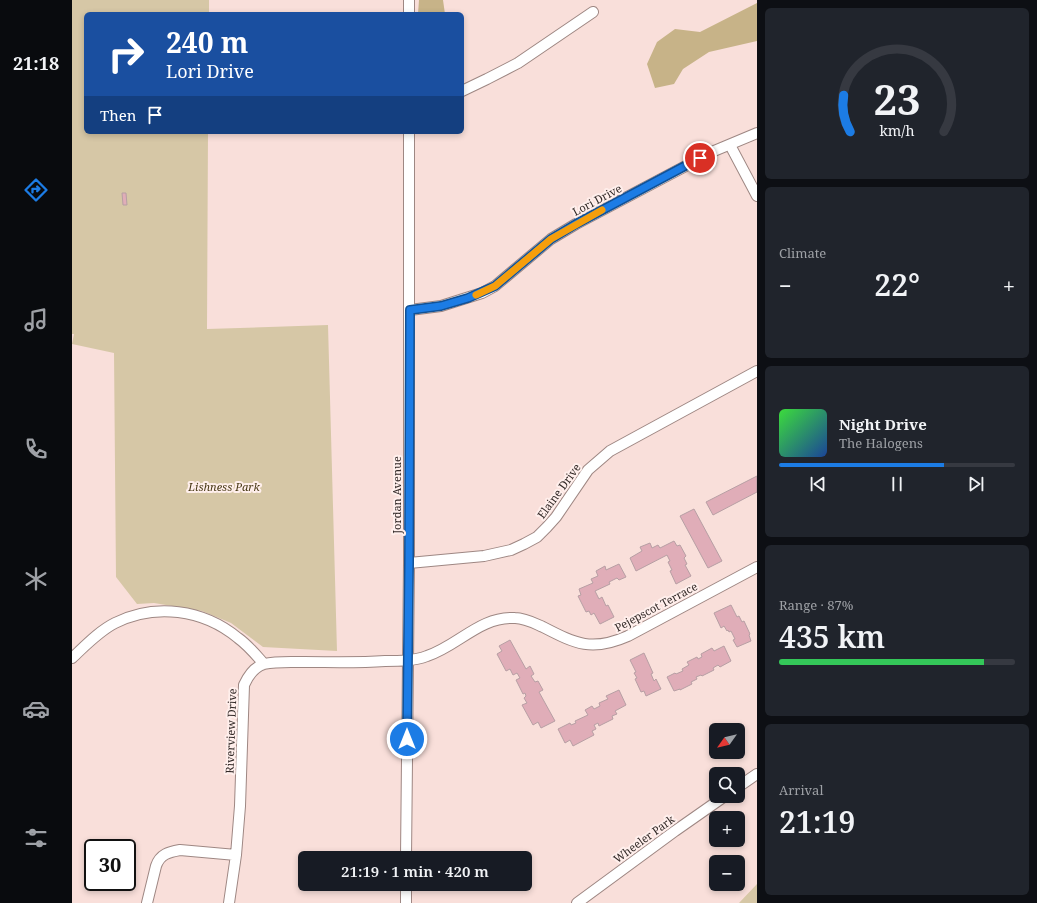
<!DOCTYPE html>
<meta charset="utf-8">
<style>
:root{--surface:#171b24;--page:#20242c;--text:#f1f3f6;--muted:#9ea1a6;--line:#363941;--accent:#1c7ce5}
body{margin:0;font-family:"Noto Serif",serif;background:var(--page);color:var(--text);height:100vh;display:flex;flex-direction:column;font-size:15px;white-space:nowrap}
*{box-sizing:border-box;margin:0}
p{font-size:13px;color:var(--muted)}
.icon{flex:none;width:22px;height:22px;fill:none;stroke:currentColor;stroke-width:2;stroke-linecap:round;stroke-linejoin:round}
.map{position:relative;flex:1;overflow:hidden}
.panel{display:flex;flex-direction:column;gap:8px;padding:8px;background:#0d0f14;width:280px}
.panel>*{flex:none}
.top-card{position:absolute;left:12px;top:12px;width:380px;height:122px;border-radius:6px;box-shadow:0 2px 6px #0003;background:#1a4fa0;color:#fff;overflow:hidden}
.needle{width:26px;rotate:236deg}
.controls{position:absolute;left:637px;top:723px;display:grid;gap:8px}
.controls a{display:grid;place-items:center;width:36px;height:36px;border-radius:6px;background:var(--surface);box-shadow:0 2px 6px #0003;font-size:20px}
.speed{position:absolute;left:12px;top:839px;display:flex;gap:8px;font-size:20px;font-weight:700;text-align:center}
.speed>*{display:grid;place-content:center;width:52px;height:52px;border-radius:50%;background:var(--surface);box-shadow:0 2px 6px #0003;line-height:1}
.speed .limit{border:2px solid #111;border-radius:6px;background:#fff;color:#111}
.pin{position:absolute;display:grid;place-items:center;width:34px;height:34px;color:#fff;margin:-17px;border:2px solid #fff;border-radius:50%;box-shadow:0 1px 4px #0007}
.me{position:absolute;width:44px;margin:-22px;rotate:0deg;stroke-linejoin:round;filter:drop-shadow(0 0 3px #0008)}
.turn{display:flex;align-items:center;gap:14px;height:84px;padding:0 16px;font-size:18px}
.turn .icon{width:52px;height:52px;stroke-width:2.5}
.turn b{display:block;font-size:28px;line-height:34px}
.then{display:flex;align-items:center;height:38px;padding:0 16px;background:#0003;gap:8px;font-size:15px}
.big{font-size:30px;font-weight:600;line-height:1.1}
.panel .widget{flex:1;display:flex;flex-direction:column;justify-content:center;gap:6px;min-width:0;padding:0 14px;border-radius:6px;background:var(--page)}
.panel .dial{align-items:center;gap:0}
.dial svg{height:104px;overflow:visible;fill:none;stroke:var(--line);stroke-width:7;stroke-linecap:round;text-anchor:middle}
.dial text{fill:var(--text);stroke:none}
.song{display:flex;align-items:center;gap:12px}
.cover{width:48px;height:48px;border-radius:6px;background:linear-gradient(135deg,hsl(120 70% 55%),hsl(220 70% 35%))}
.played{height:4px;border-radius:2px;background:linear-gradient(90deg,var(--accent) 70%,var(--line) 70%)}
.keys{display:flex;justify-content:space-around;direction:ltr}
.heat{display:flex;justify-content:space-between;align-items:center;font-size:22px;direction:ltr}
.charge{height:6px;border-radius:3px;background:linear-gradient(90deg,#34c759 87%,var(--line) 0)}
.trip{position:absolute;left:226px;top:851px;width:234px;height:40px;border-radius:6px;background:var(--surface);box-shadow:0 2px 6px #0003;font-weight:600;line-height:40px;text-align:center}
main{display:flex;flex:1;min-height:0}
.dock{display:flex;flex-direction:column;width:72px;justify-content:space-around;align-items:center;background:#090b0e;color:var(--muted)}
.dock .icon{width:28px;height:28px}
.dock .active{color:var(--accent)}
.dock b{font-size:18px;color:var(--text)}
.map>svg:first-child{display:block}
</style>
<main>
<nav class="dock">
<b>21:18</b>
<svg class="icon active" aria-label="directions" viewBox="0 0 24 24"><path d="M12 3l9 9-9 9-9-9zM9 14v-3h6M13 9l2 2-2 2"/></svg>
<svg class="icon" aria-label="music" viewBox="0 0 24 24"><path d="M9 18V5l10-2v13"/><circle cx="6" cy="18" r="3"/><circle cx="16" cy="16" r="3"/></svg>
<svg class="icon" aria-label="phone" viewBox="0 0 24 24"><path d="M5 4h4l2 5-3 2q2 4 5 5l2-3 5 2v4C11 20 4 13 5 4z"/></svg>
<svg class="icon" aria-label="climate" viewBox="0 0 24 24"><path d="M12 3v18M4 7l16 10M4 17L20 7"/></svg>
<svg class="icon" aria-label="car" viewBox="0 0 24 24"><path d="M5 17H2v-5l4-1 3-4h7l3 4 3 1v5h-3M9 17h6M6 11h13"/><circle cx="7" cy="17" r="2"/><circle cx="17" cy="17" r="2"/></svg>
<svg class="icon" aria-label="filters" viewBox="0 0 24 24"><path d="M4 7h16M4 17h16"/><circle cx="9" cy="7" r="2"/><circle cx="15" cy="17" r="2"/></svg>
</nav>
<div class="map">
<svg width="685" height="903" viewBox="0 0 685 903">
<rect width="100%" height="100%" fill="#f9dfda"/>
<path fill="#d6c7a6" d="M0,0H137V14H14V132H136L135,329L256,325L265,651L191,647L159,623L130,611L82,603L65,604L44,577L42,353L0,344L2,334H0Z
M685,884V903H667Z"/>
<path fill="#c7b388" d="M347,0H371L373,14H346Z
M685,3V41L637,52L611,69L602,84L583,88L575,64L585,42L603,29L628,32Z"/>
<path fill="#e0adb8" stroke="#b79fa4" d="M50,193H54L55,205H51Z
M685,476V492L641,515L634,502Z
M622,509L650,561L636,568L608,516Z
M602,541L605,546L608,545L614,556L612,558L615,564L613,565L619,576L604,584L598,571L600,570L596,562L598,561L595,555L564,571L558,558L570,551L568,547L578,543L580,548L586,545L588,548Z
M547,564L554,577L547,580L545,578L537,582L538,584L523,591L527,599L530,597L534,606L536,605L542,617L528,624L522,613L519,615L517,611L514,612L506,596L509,595L507,589L521,583L519,579L526,576L524,571L533,566L534,570Z
M659,605L665,617L667,616L670,622L672,621L678,634L677,635L679,641L665,647L661,640L663,639L659,631L657,632L656,630L655,631L652,626L649,628L642,613Z
M438,640L454,669L458,666L462,674L459,676L463,682L466,681L471,690L467,692L483,721L469,728L466,722L461,725L450,705L455,703L452,698L454,696L453,693L451,694L444,680L448,678L445,673L441,675L438,669L434,671L425,654L430,651L427,646Z
M652,646L659,661L648,667L646,665L641,668L642,670L630,676L629,675L624,677L625,679L619,682L620,684L608,690V689L602,691L595,677L603,673L604,674L611,671L610,669L617,665L615,662L625,657L626,659L630,657L629,654L640,648L642,651Z
M572,653L581,673L579,674L582,681L584,679L589,689L574,696L572,691L569,692L563,679L565,678L562,673L564,672L558,660Z
M547,690L554,705L543,711L545,714L540,716L541,719L527,726L526,723L522,725L524,729L520,731L522,735L501,746L498,740L493,743L486,729L498,723L499,725L504,723L503,721L516,715L513,710L520,706L522,709L528,706L527,703L536,699L534,696Z"/>
<g fill="none" stroke-linecap="round" stroke-linejoin="round">
<g stroke="#9e8783" stroke-width="12">
<path id="minor" d="M337,14V0
M390,91L415,79L446,63L521,12
M658,145L685,196
M338,310L369,306L410,293L423,286L479,239L504,224L642,151L685,133
M337,563L412,556L439,550L452,544L465,537L475,527L484,517L516,470L538,451L685,371
M0,658C13,646 27,631 43,623C83,603 131,609 166,638C176,645 184,655 192,664
M666,787L685,774
M334,858L337,563V132
M75,903L84,866C88,854 97,852 108,850L164,855
M157,903L164,855L168,806L172,685C176,676 182,667 192,664C205,661 219,662 232,662C259,662 286,663 313,661C327,661 342,661 355,656C386,646 408,616 443,618C453,618 462,623 471,627C504,644 520,652 556,636L685,567
M334,903V884
M505,903L603,831L653,796"/>
</g>
<use href="#minor" stroke="#fff" stroke-width="10"/>
</g>
<g fill="none" stroke-linecap="round" stroke-linejoin="round">
<g stroke="#125195" stroke-width="10">
<path id="route" d="M335,739L337,563L338,310L369,306L396,298L423,286L479,239L504,224L628,158"/>
</g>
<use href="#route" stroke="#1c7ce5" stroke-width="7"/>
<path stroke="#f59e0b" stroke-width="7" d="M404,295L423,286L479,239L530,210"/>
</g>
<g text-anchor="middle" stroke-width="4" stroke-linejoin="round" paint-order="stroke">
<g font-size="11" fill="#322927" stroke="#ffefec">
<text transform="translate(525 200) rotate(-28)" y="4">Lori Drive</text>
<text transform="translate(487 491) rotate(-54)" y="4">Elaine Drive</text>
<text transform="translate(325 495) rotate(-90)" y="4">Jordan Avenue</text>
<text transform="translate(584 607) rotate(-28)" y="4">Pejepscot Terrace</text>
<text transform="translate(159 731) rotate(-88)" y="4">Riverview Drive</text>
<text transform="translate(572 839) rotate(-36)" y="4">Wheeler Park</text>
</g>
<g font-size="11" font-style="italic" fill="#463713" stroke="#ffefec">
<text x="152" y="491">Lishness Park</text>
</g>
</g>
</svg>
<div class="controls">
<a><svg class="needle" viewBox="-14 -14 28 28"><path d="M0-13l5 13h-10z" fill="#e53935"/><path d="M0 13l5-13h-10z" fill="#9ea1a6"/></svg></a>
<a><svg class="icon" aria-label="search" viewBox="0 0 24 24"><circle cx="10" cy="10" r="6"/><path d="M15 15l6 6"/></svg></a>
<a>+</a>
<a>−</a>
</div>
<div class="speed"><div class="limit">30</div></div>
<div class="pin" style="left:628px;top:158px;background:#d93025"><svg class="icon" aria-label="arrive" viewBox="0 0 24 24"><path d="M6 21V4h12l-3 4 3 4H6"/></svg></div>
<svg class="me" style="left:335px;top:739px" viewBox="-20 -20 40 40"><circle r="17" fill="#1c7ce5" stroke="#fff" stroke-width="3"/><path d="M0-11L8 9 0 5-8 9z" fill="#fff"/></svg>
<div class="trip">21:19 · 1 min · 420 m</div>
<div class="top-card">
<div class="turn"><svg class="icon" aria-label="right" viewBox="0 0 24 24"><path d="M7 20v-9h11M14 6l5 5-5 5"/></svg><div><b>240 m</b>Lori Drive</div></div>
<div class="then">Then<svg class="icon" aria-label="arrive" viewBox="0 0 24 24"><path d="M6 21V4h12l-3 4 3 4H6"/></svg></div>
</div>
</div>
<section class="panel">
<div class="widget dial"><svg viewBox="0 0 100 80">
<path d="M14 69A42 42 0 1 1 86 69"/>
<path d="M14 69A42 42 0 0 1 9 41" stroke="#1c7ce5"/>
<text x="50" y="56" font-size="32" font-weight="700">23</text>
<text x="50" y="72" font-size="11">km/h</text>
</svg></div>
<div class="widget"><p>Climate</p>
<div class="heat"><a>−</a><b class="big">22°</b><a>+</a></div>
</div>
<div class="widget">
<div class="song"><i class="cover"></i><div><b>Night Drive</b><p>The Halogens</p></div></div>
<div class="played"></div>
<div class="keys"><svg class="icon" aria-label="previous" viewBox="0 0 24 24"><path d="M18 5L8 12l10 7zM5 5v14"/></svg><svg class="icon" aria-label="pause" viewBox="0 0 24 24"><path d="M8 5v14M16 5v14"/></svg><svg class="icon" aria-label="next" viewBox="0 0 24 24"><path d="M6 5l10 7-10 7zM19 5v14"/></svg></div>
</div>
<div class="widget"><p>Range · 87%</p><b class="big">435 km</b><div class="charge"></div></div>
<div class="widget"><p>Arrival</p><b class="big">21:19</b></div>
</section>
</main>
